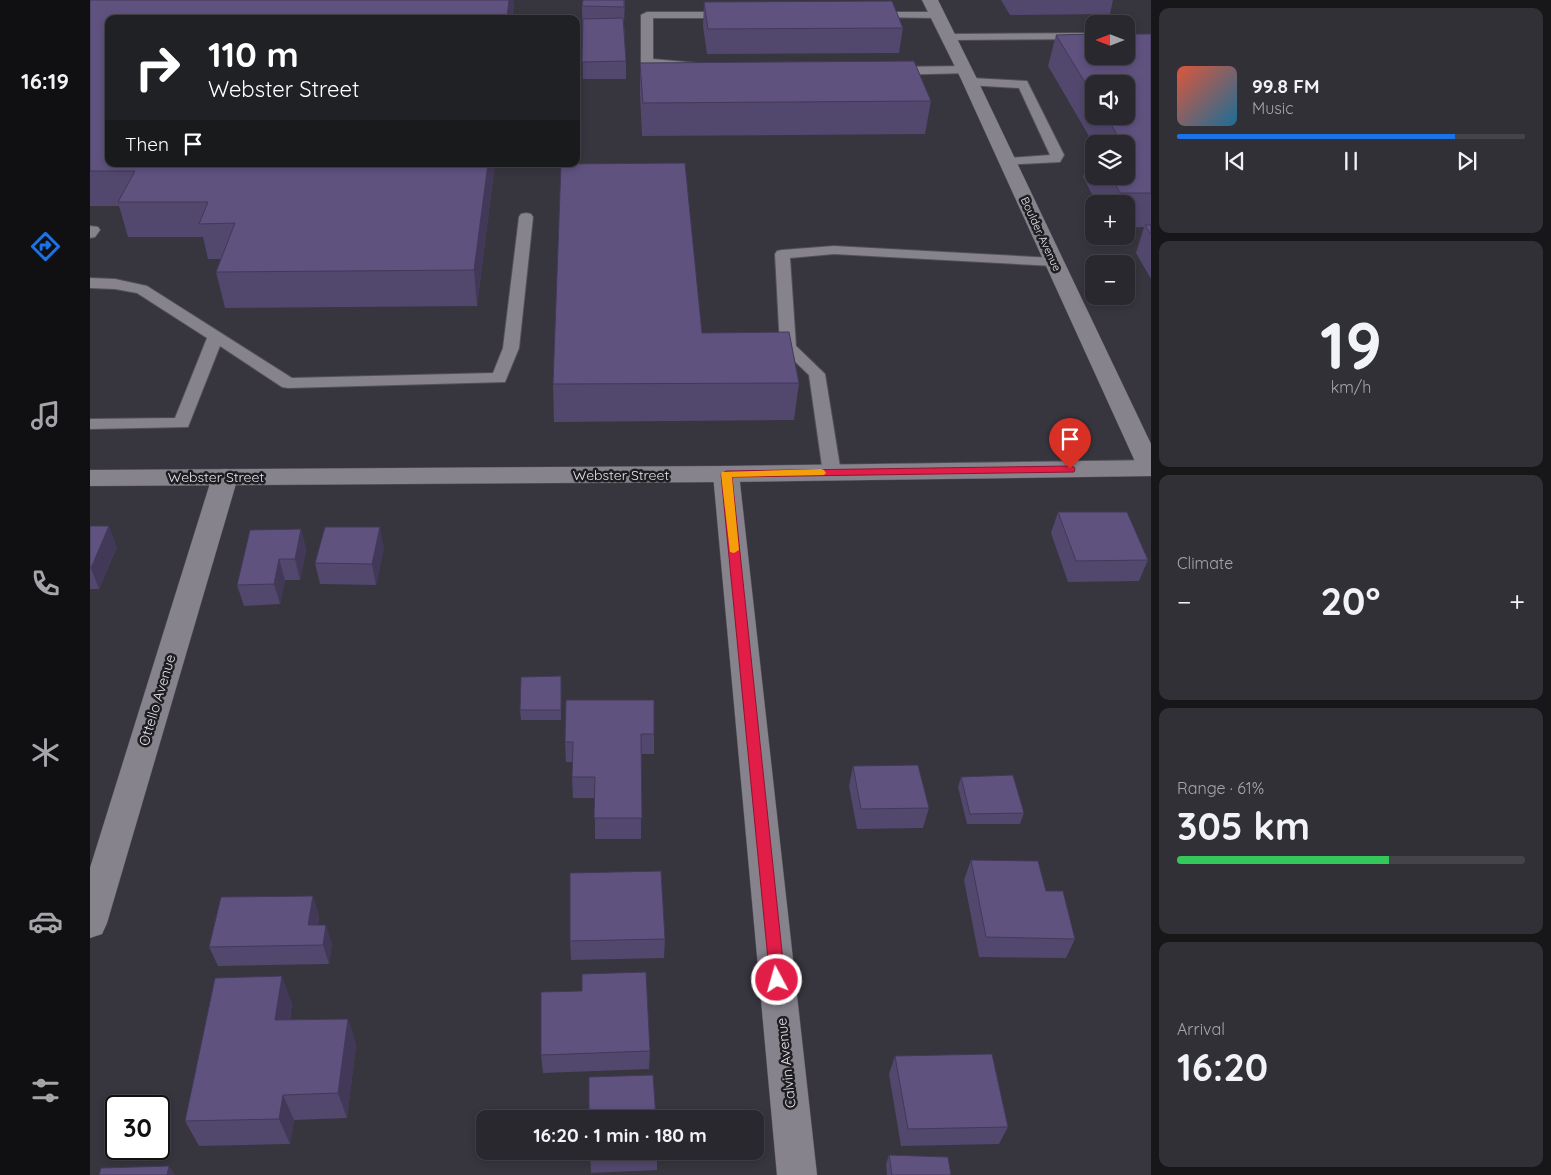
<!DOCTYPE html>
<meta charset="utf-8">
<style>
:root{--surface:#29282e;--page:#313036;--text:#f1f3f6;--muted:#a5a6aa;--line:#45444a;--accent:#1a73e8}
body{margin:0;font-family:Quicksand,sans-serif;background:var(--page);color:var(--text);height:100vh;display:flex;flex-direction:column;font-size:19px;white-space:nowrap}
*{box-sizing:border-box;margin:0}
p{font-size:16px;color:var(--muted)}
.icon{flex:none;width:28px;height:28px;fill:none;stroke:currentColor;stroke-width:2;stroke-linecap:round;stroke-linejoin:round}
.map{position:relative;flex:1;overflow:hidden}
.side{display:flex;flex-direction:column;gap:8px;padding:8px;background:#171619;width:400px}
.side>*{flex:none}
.top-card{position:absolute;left:15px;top:15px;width:475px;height:152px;border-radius:10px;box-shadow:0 2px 8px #0003,0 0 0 1px var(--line);background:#202124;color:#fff;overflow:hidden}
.needle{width:32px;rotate:270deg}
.buttons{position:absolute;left:995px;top:15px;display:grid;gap:10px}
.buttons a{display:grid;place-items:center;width:50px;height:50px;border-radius:10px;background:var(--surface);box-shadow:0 2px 8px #0003,0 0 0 1px var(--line);font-size:25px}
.speed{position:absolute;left:15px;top:1095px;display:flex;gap:10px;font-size:25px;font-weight:700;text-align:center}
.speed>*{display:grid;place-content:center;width:65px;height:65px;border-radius:50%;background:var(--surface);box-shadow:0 2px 8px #0003,0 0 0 1px var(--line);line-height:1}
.speed .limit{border:2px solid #111;border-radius:8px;background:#fff;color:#111}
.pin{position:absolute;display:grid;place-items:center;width:42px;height:42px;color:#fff;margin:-51px -21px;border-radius:50% 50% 50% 0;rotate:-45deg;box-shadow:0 0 5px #0007}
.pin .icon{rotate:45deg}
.me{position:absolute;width:55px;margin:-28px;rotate:354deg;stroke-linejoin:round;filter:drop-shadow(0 0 4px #0008)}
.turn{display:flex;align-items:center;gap:18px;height:105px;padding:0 20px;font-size:22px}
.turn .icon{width:65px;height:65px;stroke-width:2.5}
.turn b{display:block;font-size:35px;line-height:42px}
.then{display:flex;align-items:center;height:48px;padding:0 20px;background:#0003;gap:10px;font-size:19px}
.big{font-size:38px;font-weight:700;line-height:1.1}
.side .card{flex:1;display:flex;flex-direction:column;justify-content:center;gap:8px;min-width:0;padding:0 18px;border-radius:10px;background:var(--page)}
.side .dial{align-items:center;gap:0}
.dial b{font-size:65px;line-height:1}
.song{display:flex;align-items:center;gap:15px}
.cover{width:60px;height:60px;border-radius:8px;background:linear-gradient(135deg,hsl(10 70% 55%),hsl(200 70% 35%))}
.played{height:5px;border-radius:2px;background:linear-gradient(90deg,var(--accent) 80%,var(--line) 80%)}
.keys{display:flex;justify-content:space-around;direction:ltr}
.heat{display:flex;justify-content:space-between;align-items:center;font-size:28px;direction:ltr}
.charge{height:8px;border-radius:4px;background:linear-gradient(90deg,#34c759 61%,var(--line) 0)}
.trip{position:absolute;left:386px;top:1110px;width:288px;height:50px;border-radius:10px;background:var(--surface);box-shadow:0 2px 8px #0003,0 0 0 1px var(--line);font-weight:700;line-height:50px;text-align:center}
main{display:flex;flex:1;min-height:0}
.tab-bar{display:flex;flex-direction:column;width:90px;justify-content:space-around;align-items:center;background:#101012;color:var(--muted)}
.tab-bar .icon{width:35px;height:35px}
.tab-bar .active{color:var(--accent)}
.tab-bar b{font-size:22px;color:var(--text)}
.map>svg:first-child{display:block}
</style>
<main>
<nav class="tab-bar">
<b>16:19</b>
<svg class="icon active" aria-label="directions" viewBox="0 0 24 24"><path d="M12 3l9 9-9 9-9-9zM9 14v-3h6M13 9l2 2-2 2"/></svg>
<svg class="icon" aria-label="music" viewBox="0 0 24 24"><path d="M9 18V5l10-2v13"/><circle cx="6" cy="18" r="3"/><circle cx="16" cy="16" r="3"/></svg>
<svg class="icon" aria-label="phone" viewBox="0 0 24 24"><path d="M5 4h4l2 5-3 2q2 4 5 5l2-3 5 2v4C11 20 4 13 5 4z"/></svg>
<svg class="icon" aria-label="climate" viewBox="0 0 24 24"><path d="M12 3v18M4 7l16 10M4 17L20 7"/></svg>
<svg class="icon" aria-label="car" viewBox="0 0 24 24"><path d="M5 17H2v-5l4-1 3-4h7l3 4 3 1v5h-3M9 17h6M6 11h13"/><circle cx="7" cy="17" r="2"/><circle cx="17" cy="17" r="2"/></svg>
<svg class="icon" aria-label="filters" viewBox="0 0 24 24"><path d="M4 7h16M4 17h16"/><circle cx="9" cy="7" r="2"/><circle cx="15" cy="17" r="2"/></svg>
</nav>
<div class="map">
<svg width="1061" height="1175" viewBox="0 0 1061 1175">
<rect width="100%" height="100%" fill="#37353e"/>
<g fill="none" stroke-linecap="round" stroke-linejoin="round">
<g stroke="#535158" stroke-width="2">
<path id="lane" d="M557,12H641L647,15L641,18H563V59L607,63L609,66L607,69L603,70L553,65L551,62V15Z
M780,12H848L854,15L848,18L776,17L774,15L776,13Z
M1004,33V39L859,40L853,37L859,34Z
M875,66L879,67L881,70L879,73L801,75L795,71L801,67Z
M881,78L937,81L974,155L970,162L913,165L911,162L913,159L918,158L960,155L929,88L877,85L875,82L877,79Z
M436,213L441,214L443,217L429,348L415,382L198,388L192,387L130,346L98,427L0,429V419L85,418L117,338L47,293L25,289L0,288V278L25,279L57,286L202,378L403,373L413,348L429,217L431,214Z
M0,226L8,227L10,230L5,237L0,238Z
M744,246L964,258L969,259L971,262L969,265L964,266L744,254L700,258L706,346L735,374L751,473L748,477L742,479L736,477L733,473L719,375L690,347L685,254L687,251L692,250Z"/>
</g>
<g stroke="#535158" stroke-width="1">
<path id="street" d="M832,0H848L887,79L1061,444V476L1051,474L1048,468L871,79Z
M636,466L645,468L649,474L727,1175H687L623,474L627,468Z
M135,469L144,471L148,477L17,923L12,934L0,938V868L122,477L126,471Z"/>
</g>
<g stroke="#535158" stroke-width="1">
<path id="secondary" d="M1061,460V476L636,482L0,486V470L636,466Z"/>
</g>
<use href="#lane" fill="#86838d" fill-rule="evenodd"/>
<use href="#street" fill="#86838d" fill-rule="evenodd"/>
<use href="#secondary" fill="#86838d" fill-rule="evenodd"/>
</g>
<path fill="#52476d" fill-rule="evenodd" d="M0,0L424,4L422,19H19V164H405L387,306L135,308L126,272L131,259H118L113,237H38L29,206H0Z
M535,0L534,23L536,61V79H493L492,6Z
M911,0H1023L1020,14L920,15Z
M614,2L813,28L809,53L617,54L613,26Z
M1061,34V279L1046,253L1054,227L1036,228V204H1007L993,177L1002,143H1003L958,66L966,35ZM1004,84L1036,116H1004ZM1004,144L1036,176H1004Z
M550,63L841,101L835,134L552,136L550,95Z
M612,333L709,383L704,420L464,422L463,384Z
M968,512L1058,560L1049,581L978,582L961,533Z
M0,526L27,547L9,589H0Z
M211,529L216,550L210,580H195L190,604L154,606L147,585Z
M294,548L286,585L230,584L225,563Z
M471,676V720H431L430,710Z
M476,700L564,734V754H551V839H505V798H483L482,777L483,762H476L475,742Z
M763,766L839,808L833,828L767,829L759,786Z
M871,777L934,813L930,824H877L868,787Z
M881,860L985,939L976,958L889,957L874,880Z
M223,896L229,916L228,925L242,944L239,964L128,966L119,947Z
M575,939L574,958L481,960L480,941Z
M202,1003L200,1020L258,1019L266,1045L257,1118L204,1120L200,1144L109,1146L95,1121Z
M560,1051L559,1069L453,1073L451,1055Z
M805,1056L918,1127L909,1144L811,1146L799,1074Z
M500,1151H567V1170L501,1173Z
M799,1155L861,1175H797L796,1164Z"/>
<path fill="#423959" d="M419,0H424L422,19H417Z
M398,164H405L387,306L384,270Z
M19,526L27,547L9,589L1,568Z
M290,527L294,548L286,585L282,564Z
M211,529L216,550L210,580L205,559Z
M189,559L195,580L190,604L184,584Z
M471,676L472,687L471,720Z
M223,896L229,916L224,945L218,925Z
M236,925L242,944L239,964L233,945Z
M192,976L202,1003L195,1046L185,1020Z
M258,1019L266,1045L257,1118L248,1093Z
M193,1095L204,1120L200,1144L189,1119Z
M79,1166L85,1175H77Z"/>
<path fill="#5f527f" stroke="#423959" d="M0,0H419L417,19H19V164H398L384,270L126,272L145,223L109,224L118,202H28L45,171H0Z
M493,0H534V7L492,6Z
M802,1L813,28L618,29L614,2Z
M533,18L536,61L492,62L493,19Z
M1004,34V56H1036V34H1061V193H1030L1021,176H1036V144H1004V146L1002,143H1032L1016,116H1036V84H1004V97L966,35Z
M824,61L841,101L553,103L550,63Z
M595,163L612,333L699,332L709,383L463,384L471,164Z
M1055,225H1061V235Z
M968,512H1037L1058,560L986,561Z
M0,526H19L1,568H0Z
M235,527H290L282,564L225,563Z
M211,529L205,559H189L184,584L147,585L160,530Z
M471,676V710H430L431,677Z
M476,700H564V734H551L552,818H504L505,777H482L483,742H475Z
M828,765L839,808L771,809L763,766Z
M923,775L934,813L880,814L871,777Z
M881,860L948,861L956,891H973L985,939L896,937Z
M571,871L575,939L480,941V873Z
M223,896L218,925H236L233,945L119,947L131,897Z
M556,972L560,1051L451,1055V992L492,991V974Z
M192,976L185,1020L258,1019L248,1093L193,1095L189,1119L95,1121L125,978Z
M902,1054L918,1127L818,1129L805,1056Z
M563,1075L566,1119H499V1077Z
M500,1151H567V1153L500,1156Z
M799,1155L858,1157L861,1175H802Z
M79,1166L77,1175H9L11,1168Z"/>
<path fill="#e11d48" stroke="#92132f" d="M980,466L984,467L985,469L984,472L642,477L695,980L692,985L687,987L682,985L680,980L631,474L636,471Z"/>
<path fill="#f59e0b" d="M731,469L734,470L736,473L734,475L642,477L649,550L644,553L640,552L631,474L632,472Z"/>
<g text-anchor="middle" stroke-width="5" stroke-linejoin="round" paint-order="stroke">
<g font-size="11" fill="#e6e5eb" stroke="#1e1d21">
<text transform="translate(951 234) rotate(65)" y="4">Boulder Avenue</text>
</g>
<g font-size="14" fill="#e6e5eb" stroke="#1e1d21">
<text x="531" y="480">Webster Street</text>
<text x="126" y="482">Webster Street</text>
<text transform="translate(67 700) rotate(-73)" y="5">Ottello Avenue</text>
<text transform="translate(696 1063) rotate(-96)" y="5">Calvin Avenue</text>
</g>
</g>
</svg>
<div class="buttons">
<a><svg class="needle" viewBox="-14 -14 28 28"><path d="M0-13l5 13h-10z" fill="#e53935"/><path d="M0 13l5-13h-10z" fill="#a5a6aa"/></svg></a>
<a><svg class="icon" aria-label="sound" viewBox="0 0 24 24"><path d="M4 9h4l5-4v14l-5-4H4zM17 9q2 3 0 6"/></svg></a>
<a><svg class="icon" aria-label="layers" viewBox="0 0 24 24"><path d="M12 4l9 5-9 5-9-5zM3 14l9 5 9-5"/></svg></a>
<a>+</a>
<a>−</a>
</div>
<div class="speed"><div class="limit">30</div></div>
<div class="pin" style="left:980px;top:469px;background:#d93025"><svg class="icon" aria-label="arrive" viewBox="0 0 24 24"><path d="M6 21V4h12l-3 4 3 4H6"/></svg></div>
<svg class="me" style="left:687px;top:980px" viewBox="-20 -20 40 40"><circle r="17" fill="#e11d48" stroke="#fff" stroke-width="3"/><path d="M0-11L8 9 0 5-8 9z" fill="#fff"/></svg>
<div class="trip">16:20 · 1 min · 180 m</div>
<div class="top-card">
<div class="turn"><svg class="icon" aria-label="right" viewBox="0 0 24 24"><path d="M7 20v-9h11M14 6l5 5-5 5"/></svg><div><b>110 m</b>Webster Street</div></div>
<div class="then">Then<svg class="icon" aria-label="arrive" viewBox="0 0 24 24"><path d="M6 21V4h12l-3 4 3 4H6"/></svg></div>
</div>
</div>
<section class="side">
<div class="card">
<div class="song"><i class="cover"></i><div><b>99.8 FM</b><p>Music</p></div></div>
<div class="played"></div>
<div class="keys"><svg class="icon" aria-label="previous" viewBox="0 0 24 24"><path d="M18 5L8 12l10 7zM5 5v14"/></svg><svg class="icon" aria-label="pause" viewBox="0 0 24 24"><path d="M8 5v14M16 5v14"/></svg><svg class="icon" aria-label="next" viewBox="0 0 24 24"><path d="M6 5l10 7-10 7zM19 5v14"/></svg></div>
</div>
<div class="card dial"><b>19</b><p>km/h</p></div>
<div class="card"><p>Climate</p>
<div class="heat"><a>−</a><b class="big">20°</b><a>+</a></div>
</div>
<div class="card"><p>Range · 61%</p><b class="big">305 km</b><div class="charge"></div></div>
<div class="card"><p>Arrival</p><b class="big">16:20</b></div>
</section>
</main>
